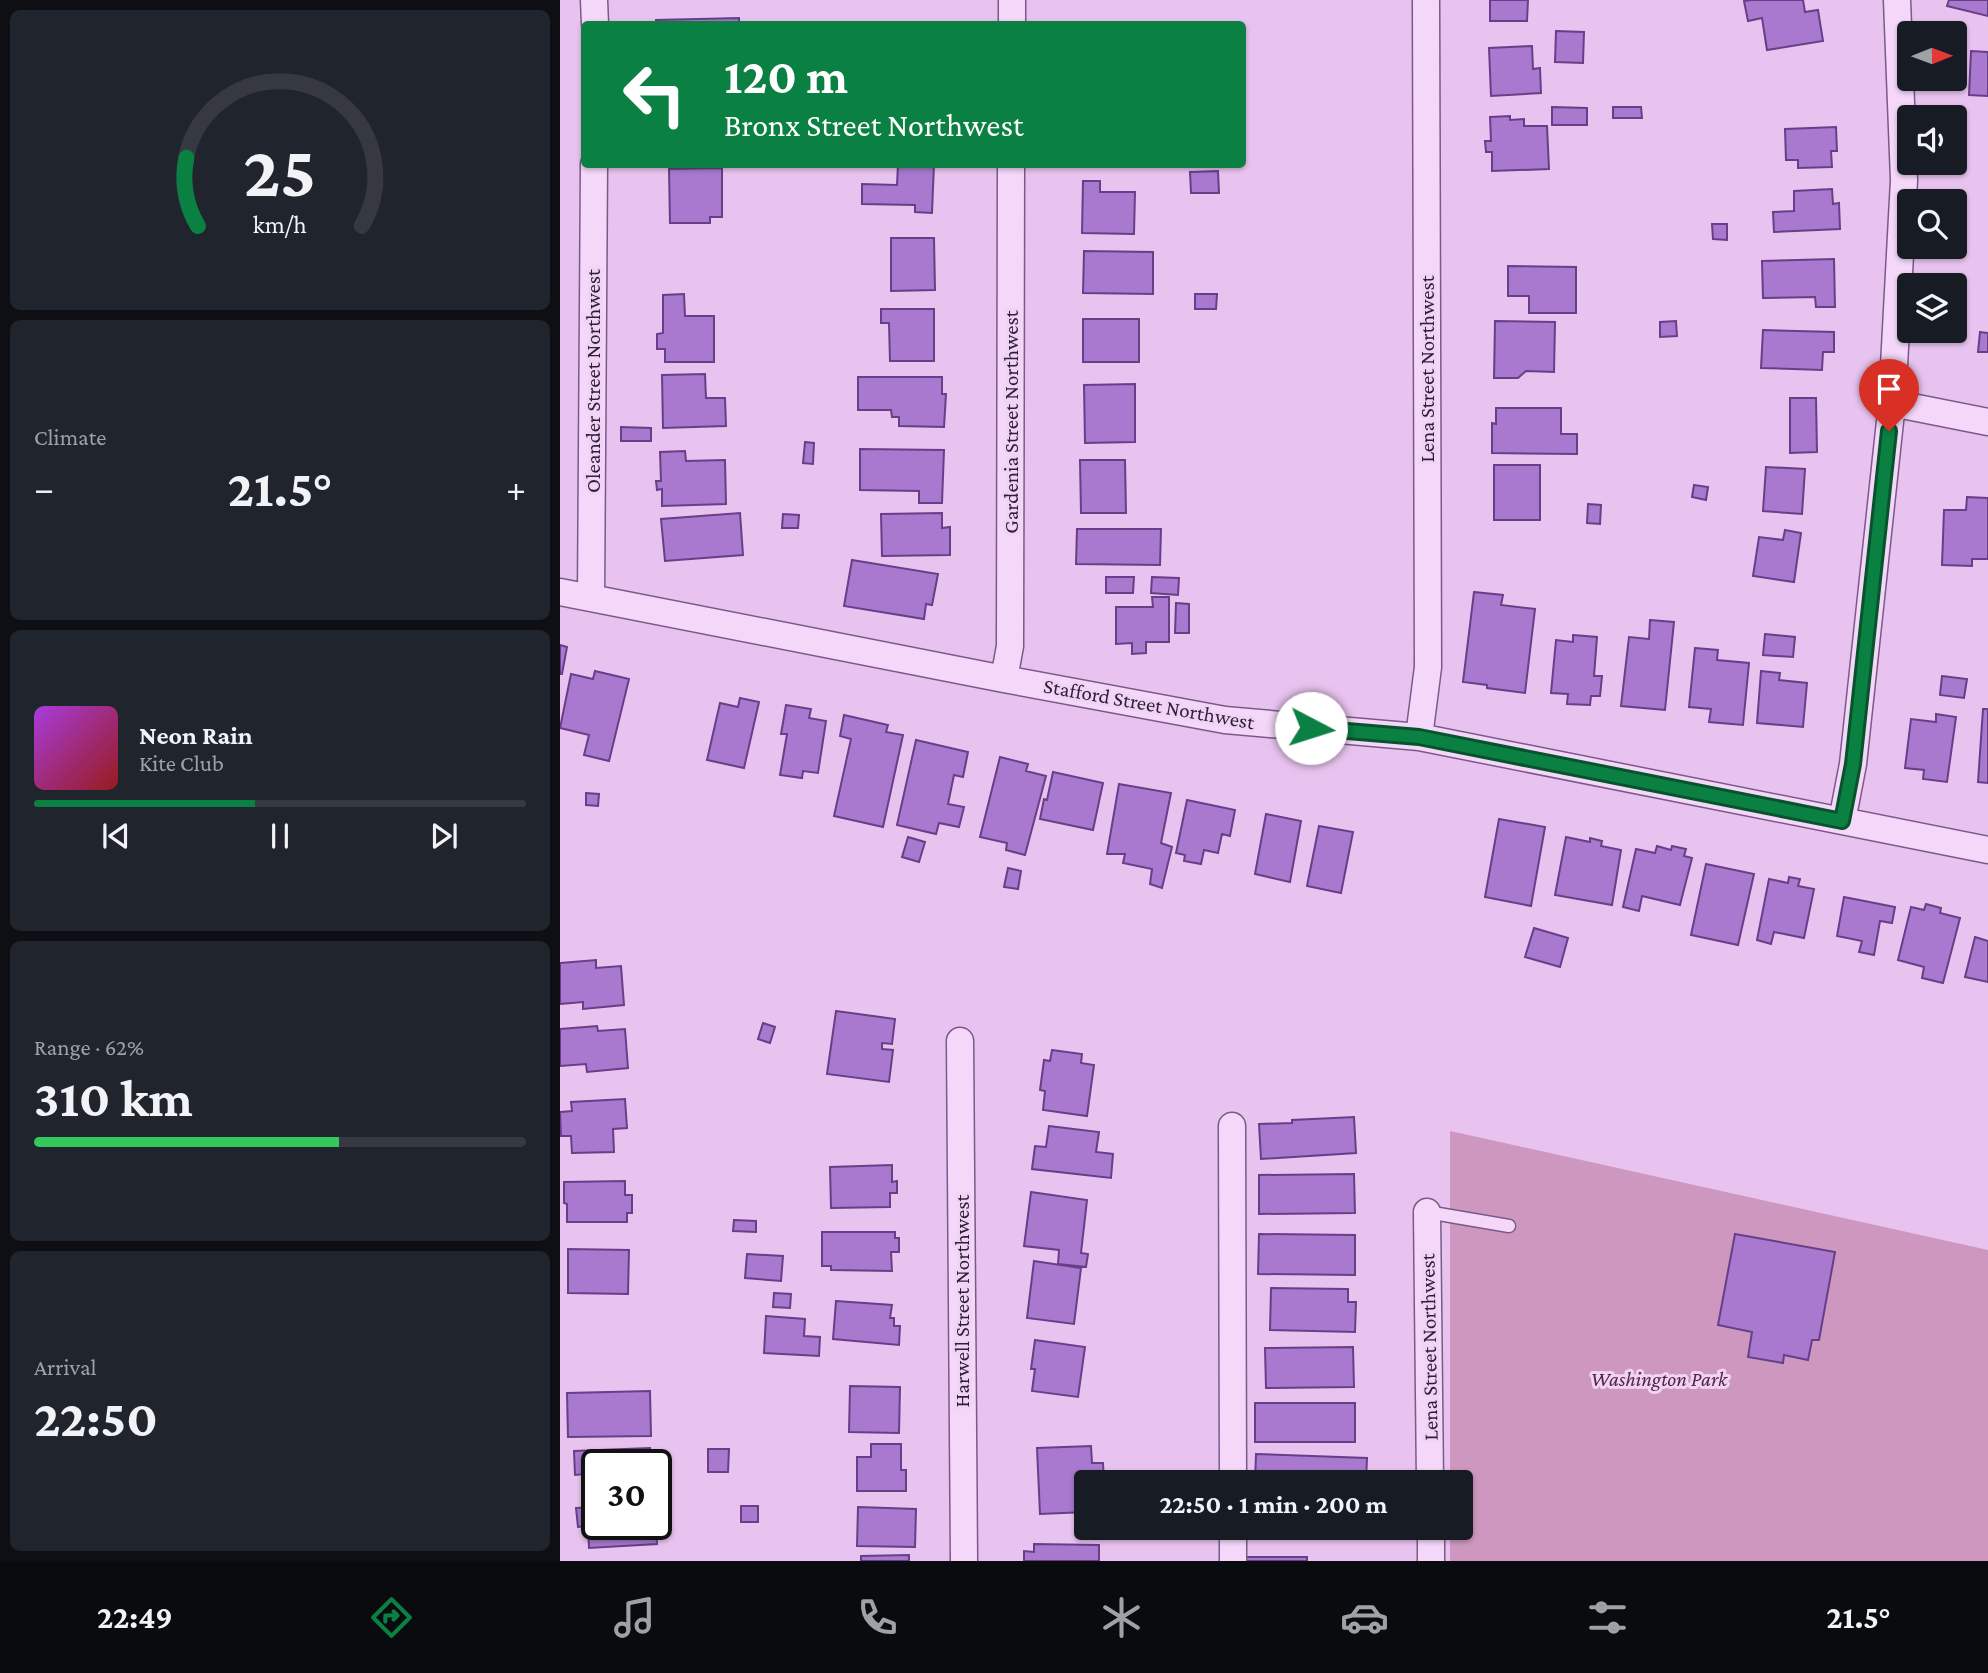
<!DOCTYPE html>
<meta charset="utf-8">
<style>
:root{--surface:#171b24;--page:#20242c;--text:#f1f3f6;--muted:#9ea1a6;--line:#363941;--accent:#0b8043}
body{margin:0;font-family:"Crimson Pro",serif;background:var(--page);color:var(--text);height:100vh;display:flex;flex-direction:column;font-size:26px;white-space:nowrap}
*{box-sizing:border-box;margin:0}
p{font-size:23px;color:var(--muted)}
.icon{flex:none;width:38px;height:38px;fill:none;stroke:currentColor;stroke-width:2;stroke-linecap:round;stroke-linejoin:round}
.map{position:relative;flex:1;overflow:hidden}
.sheet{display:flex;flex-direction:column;gap:10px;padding:10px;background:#0d0f14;width:560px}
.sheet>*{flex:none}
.guide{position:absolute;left:21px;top:21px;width:665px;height:147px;border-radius:7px;box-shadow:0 2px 5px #0004;background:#0b8043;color:#fff;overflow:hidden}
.needle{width:46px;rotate:89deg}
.controls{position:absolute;left:1337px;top:21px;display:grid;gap:14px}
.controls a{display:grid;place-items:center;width:70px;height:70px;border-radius:7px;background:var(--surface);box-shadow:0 2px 5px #0004;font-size:35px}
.speed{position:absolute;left:21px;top:1449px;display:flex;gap:14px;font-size:35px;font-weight:700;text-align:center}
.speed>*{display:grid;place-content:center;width:91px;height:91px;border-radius:50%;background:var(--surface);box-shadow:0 2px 5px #0004;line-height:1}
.speed .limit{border:4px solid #111;border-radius:10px;background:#fff;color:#111}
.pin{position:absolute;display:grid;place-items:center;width:60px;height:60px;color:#fff;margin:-72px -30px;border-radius:50% 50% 50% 0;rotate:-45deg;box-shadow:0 0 7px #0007}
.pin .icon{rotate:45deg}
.me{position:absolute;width:77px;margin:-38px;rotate:95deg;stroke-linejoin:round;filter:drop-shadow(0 0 5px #0008)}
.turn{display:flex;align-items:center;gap:24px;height:147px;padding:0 28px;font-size:32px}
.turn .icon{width:91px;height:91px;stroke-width:2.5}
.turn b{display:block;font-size:49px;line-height:60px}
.big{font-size:52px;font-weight:700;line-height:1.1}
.sheet .widget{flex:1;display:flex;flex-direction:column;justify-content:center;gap:10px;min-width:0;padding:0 24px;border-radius:10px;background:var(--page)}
.sheet .dial{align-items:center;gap:0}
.dial svg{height:182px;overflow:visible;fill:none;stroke:var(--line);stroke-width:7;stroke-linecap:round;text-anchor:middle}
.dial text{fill:var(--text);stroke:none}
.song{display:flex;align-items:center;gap:21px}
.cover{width:84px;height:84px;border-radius:10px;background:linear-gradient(135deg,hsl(280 70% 55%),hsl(0 70% 35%))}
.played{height:7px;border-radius:4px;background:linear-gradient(90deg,var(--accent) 45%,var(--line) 45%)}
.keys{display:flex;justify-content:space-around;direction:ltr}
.heat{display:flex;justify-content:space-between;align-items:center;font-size:38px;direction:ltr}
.charge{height:10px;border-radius:5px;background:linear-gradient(90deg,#34c759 62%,var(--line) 0)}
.trip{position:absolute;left:514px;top:1470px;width:399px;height:70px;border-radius:7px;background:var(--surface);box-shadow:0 2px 5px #0004;font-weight:700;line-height:70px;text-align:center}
.tabs{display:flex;height:112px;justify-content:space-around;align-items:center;background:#090b0e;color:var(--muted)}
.tabs .icon{width:49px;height:49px}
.tabs .current{color:var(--accent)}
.tabs b{font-size:32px;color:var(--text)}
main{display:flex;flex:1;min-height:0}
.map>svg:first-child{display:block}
</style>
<main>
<section class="sheet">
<div class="widget dial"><svg viewBox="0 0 100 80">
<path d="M14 69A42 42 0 1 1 86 69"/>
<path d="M14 69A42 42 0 0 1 9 39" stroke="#0b8043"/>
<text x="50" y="56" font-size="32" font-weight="700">25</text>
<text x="50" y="72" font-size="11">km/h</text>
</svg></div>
<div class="widget"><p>Climate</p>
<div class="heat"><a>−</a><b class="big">21.5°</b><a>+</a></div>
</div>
<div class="widget">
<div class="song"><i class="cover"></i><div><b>Neon Rain</b><p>Kite Club</p></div></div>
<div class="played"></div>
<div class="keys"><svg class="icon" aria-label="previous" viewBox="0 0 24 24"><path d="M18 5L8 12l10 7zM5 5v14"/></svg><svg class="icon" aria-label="pause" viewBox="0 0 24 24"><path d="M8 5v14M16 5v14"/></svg><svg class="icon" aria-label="next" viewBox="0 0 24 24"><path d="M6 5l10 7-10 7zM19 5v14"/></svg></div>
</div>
<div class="widget"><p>Range · 62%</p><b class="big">310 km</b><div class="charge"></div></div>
<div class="widget"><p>Arrival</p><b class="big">22:50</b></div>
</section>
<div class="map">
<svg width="1428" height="1561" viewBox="0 0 1428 1561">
<rect width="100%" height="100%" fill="#e8c3ef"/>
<path fill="#cd97bf" d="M890,1131L1428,1250V1561H890V1528H901V1482H890Z"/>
<path fill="#a879ce" stroke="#673f89" stroke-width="2" d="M930,0H968L967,21H930Z
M1192,0H1243L1245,12L1258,10L1263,41L1207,50L1202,18L1188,21L1184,1Z
M1389,0H1428V16L1387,6Z
M179,18V24H96V20Z
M996,31L1024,32L1023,63L995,62Z
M972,46L973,69L980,68L981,93L931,96L929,48Z
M1411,51L1428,52V96L1409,95Z
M992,107L1027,108V125H992Z
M1053,107H1081L1082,118H1053Z
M950,116V120L964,119V126H987L989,169L932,171V152H926L925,141H931L930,117Z
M1276,127L1277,151H1271L1272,167L1238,168V160H1226L1225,129Z
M338,164H374L372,213L355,212V205L302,204V184L337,185Z
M162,168V217H150V223H110L109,169Z
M658,171L659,193H631L630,172Z
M523,181H540V192H575L574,234L522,233Z
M1272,189L1273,204L1279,203L1280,229L1214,232L1213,212L1234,211V191Z
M1152,224H1167V240L1153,239Z
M331,238H374L375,290L331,291Z
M524,251L593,252V294L523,293Z
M1274,259L1275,307H1256L1255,297L1203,298L1202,261Z
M948,266L1016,267V313H969V296H948Z
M124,294L125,316H154V362H105V349H97V334L103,333V295Z
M635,294H657L656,309H635Z
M321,309H374V361H330L329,323H321Z
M523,319H579V362H523Z
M935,321L995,322L994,372L966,371L958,378H934Z
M1116,321L1117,336L1100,337V322Z
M1203,330L1274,332V352H1263L1262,370L1201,368Z
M1420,332L1428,333V352H1418Z
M145,374L146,398H165L166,426L103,428L102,375Z
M298,377H382V394H386L384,427L339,426V417H332L331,410H298Z
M575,384V442L525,443L524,385Z
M1230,398H1256L1257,452L1230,453Z
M936,408H1001V434H1017V454L932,453V423L936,424Z
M61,427L91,428V441H61Z
M245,442L254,443L253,464L243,463Z
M300,449L384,450L382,503H359V491L300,490Z
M125,451L126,461L165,460L166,504L102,506V489L97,490L96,481H101L100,452Z
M520,460H565L566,513H521Z
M934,465H980V520H934Z
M1206,467L1245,469L1242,514L1203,511Z
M1134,485L1148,487L1146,500L1132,497Z
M1407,497L1428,498V559H1412V566L1382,565L1384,510H1406Z
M1028,504L1041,505L1040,524L1027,523Z
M180,513L183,555L105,561L101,519Z
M382,513V528L390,527V555L322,556L321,514Z
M223,514L239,515L238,528H222Z
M517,529H601L600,565L516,564Z
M1225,530L1241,533L1234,582L1193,576L1199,537L1223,540Z
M292,560L378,574L372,605L366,604L364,619L284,606Z
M546,577H574L573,593H546Z
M592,577L619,578L618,595L591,593Z
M914,592L943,595L941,605L975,609L965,693L927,688V685L903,682Z
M592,597H609V642H586V653L572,654V643L556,644V607H593Z
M616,603L629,604V633H615Z
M1090,620L1114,622L1105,710L1061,706L1069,637L1089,639Z
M1205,634L1235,637L1233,657L1203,655Z
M1013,635L1037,637L1034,676H1042L1040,696H1031L1030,705L1007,704L1008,694L991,693L996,640L1013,642Z
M0,645L7,647L2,674H0Z
M1135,648L1158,650L1157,660L1189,663L1183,725L1149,722L1151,709L1129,707Z
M35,671L69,679L49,761L24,755L29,735L0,728L11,674L33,679Z
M1201,671L1220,673L1219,680L1247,683L1243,727L1197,723Z
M1382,676L1407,679L1404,698L1380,695Z
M180,698L199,702L184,768L147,760L160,703L178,707Z
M226,705L251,709L249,718L266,721L258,773L243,771L242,778L220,775L227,734H221Z
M1423,709H1428V783L1418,782Z
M1376,714L1396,717L1387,782L1363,779L1364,770L1345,768L1351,719L1376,722Z
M284,715L328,725L326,732L343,735L323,827L274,816L291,739L280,736Z
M356,740L408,752L403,777L394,775L388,804L404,807L399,827L379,823L376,834L337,825Z
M440,757L468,764L466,771L486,776L465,855L446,850L447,843L420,837Z
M493,772L543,783L533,830L480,819L484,799L487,800Z
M559,784L611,793L601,843L612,847L602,888L590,884L592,869L563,863L565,854H547Z
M26,793L39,794L38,806L26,805Z
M627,800L675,810L670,836L662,834L658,853L644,850L641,864L624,861L625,855L616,853Z
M706,814L741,821L730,882L695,874Z
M939,819L985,827L971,906L925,897Z
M759,826L793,832L781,893L747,886Z
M348,837L365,842L359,862L342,857Z
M1006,837L1030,842V838L1042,841L1041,846L1061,850L1052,905L995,895Z
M1097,846L1111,850L1112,846L1126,849L1124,856L1132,858L1120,905L1082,896L1079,911L1063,907L1076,849L1095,853Z
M1146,864L1194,874L1178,945L1131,935Z
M448,868L461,871L458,889L444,887Z
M1229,877L1240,879L1238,886L1254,889L1244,938L1214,932L1211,944L1197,940L1209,879L1228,883Z
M1284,897L1335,907L1332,923L1320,921L1314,955L1299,952L1302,941L1277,936Z
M1366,904L1381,908L1380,913L1400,918L1383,983L1362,978L1364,967L1338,960L1351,907L1364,910Z
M974,928L1008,938L1000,967L965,957Z
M1415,937L1428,941V982L1405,977Z
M36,960V968L61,966L64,1005L23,1009V1002L0,1004V963Z
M276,1011L335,1019L332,1044L322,1043V1049L333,1050L329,1082L267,1074Z
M203,1023L215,1027L210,1043L198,1039Z
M37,1026L38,1031L65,1029L68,1068L27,1072L26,1064L0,1066V1029Z
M492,1050L522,1054L521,1063L534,1065L527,1116L483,1110L485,1091L480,1090L484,1060L490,1061Z
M65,1099L67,1128L53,1129L54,1152L12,1153L11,1136H1L0,1112L12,1111L11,1102Z
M794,1117L796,1153L701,1159L699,1124L732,1123V1120Z
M489,1126L539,1132L536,1152L553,1154L551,1178L472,1169L475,1146L486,1147Z
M332,1165V1182L337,1181V1193H330V1207L271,1208L270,1167Z
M794,1174L795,1213L699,1214V1175Z
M65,1181V1195H72V1213H67V1222H7V1204L4,1203V1182Z
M471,1192L527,1200L521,1253L528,1254L526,1267L498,1264L499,1250L464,1246Z
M174,1220L196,1221V1232L173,1231Z
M262,1232H335V1238H339V1252H331L332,1271L271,1270V1266H262Z
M699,1234L795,1235V1275L698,1274Z
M1175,1234L1275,1252L1259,1340H1252L1248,1360L1224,1355L1223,1363L1188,1357L1192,1332L1158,1325Z
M8,1249L69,1250L68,1294L8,1293Z
M187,1254L223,1256L221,1281L185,1278Z
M474,1261L521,1268L514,1324L467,1318Z
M711,1288L788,1289V1302H796L795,1332L710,1330Z
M214,1293L231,1294L230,1308L213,1307Z
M276,1301L332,1305L330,1318H334V1326H340L339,1345L273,1339Z
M206,1316L245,1319L244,1336L260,1337L259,1356L204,1353Z
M475,1340L525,1347L518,1397L472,1391L475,1369H471Z
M793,1347L794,1387L706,1388L705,1348Z
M290,1386L340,1387L339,1433L289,1432Z
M90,1391L91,1436L8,1437L7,1393Z
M695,1403H795V1442H695Z
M311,1444H341V1470H346V1491H297V1457H311Z
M531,1446L532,1463H543L544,1482H527V1512L480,1514L477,1448Z
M90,1448L91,1465H37V1492L26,1493L25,1474L15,1475L14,1451Z
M148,1449H169L168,1472H148Z
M696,1454L807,1458L806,1482H695Z
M181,1506H198V1522H181Z
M37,1507V1524H80V1531L96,1530L97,1544L29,1548L28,1526L18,1527L16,1508Z
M298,1507L356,1509L355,1547L297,1546Z
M474,1544L539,1545V1561H464V1551L474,1552Z
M349,1555V1561H301V1556Z
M684,1557H747V1561H684Z"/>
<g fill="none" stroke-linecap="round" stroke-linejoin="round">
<g stroke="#7a5a89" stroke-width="15">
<path id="lane" d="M867,1212L949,1226"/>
</g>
<g stroke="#7a5a89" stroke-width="29">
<path id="street" d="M34,0L35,24
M452,24V0
M1332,403L1428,422
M0,592L444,679L665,720L859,737L1428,850
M31,598L34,164
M444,679L450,646L451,164
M859,737L868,667L866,0
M1282,821L1293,764L1332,403L1344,180L1337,0
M400,1041L404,1561
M672,1126L673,1482
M867,1212L870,1482
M673,1528V1561
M871,1528V1561"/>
</g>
<use href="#lane" stroke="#f4d7f9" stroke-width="12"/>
<use href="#street" stroke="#f4d7f9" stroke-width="26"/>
</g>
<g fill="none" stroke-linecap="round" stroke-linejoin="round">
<g stroke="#07532c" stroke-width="18">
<path id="route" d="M751,728L859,737L1282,821L1293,764L1329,431"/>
</g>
<use href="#route" stroke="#0b8043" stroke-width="12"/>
</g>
<g text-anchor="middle" stroke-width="6" stroke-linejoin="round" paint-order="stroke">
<g font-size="21" fill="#2f1e39" stroke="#f1d3f6">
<text transform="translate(867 369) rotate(-90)" y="7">Lena Street Northwest</text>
<text transform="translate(33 381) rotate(-90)" y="7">Oleander Street Northwest</text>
<text transform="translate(451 422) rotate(-90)" y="7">Gardenia Street Northwest</text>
<text transform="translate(589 704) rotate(10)" y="7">Stafford Street Northwest</text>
<text transform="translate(402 1301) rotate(-90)" y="7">Harwell Street Northwest</text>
<text transform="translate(869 1347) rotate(-91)" y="7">Lena Street Northwest</text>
</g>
<g font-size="21" font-style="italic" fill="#562442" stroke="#f1d3f6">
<text x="1099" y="1386">Washington Park</text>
</g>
</g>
</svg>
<div class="controls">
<a><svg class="needle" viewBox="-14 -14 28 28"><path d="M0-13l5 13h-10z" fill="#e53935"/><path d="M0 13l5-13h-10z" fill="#9ea1a6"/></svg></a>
<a><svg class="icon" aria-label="sound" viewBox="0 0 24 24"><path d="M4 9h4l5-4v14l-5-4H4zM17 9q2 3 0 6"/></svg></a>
<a><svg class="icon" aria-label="search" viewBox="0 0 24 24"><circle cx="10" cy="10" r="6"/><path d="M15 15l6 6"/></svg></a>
<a><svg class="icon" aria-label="layers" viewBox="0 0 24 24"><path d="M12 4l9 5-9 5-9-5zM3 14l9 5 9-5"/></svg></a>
</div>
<div class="speed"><div class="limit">30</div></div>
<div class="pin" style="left:1329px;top:431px;background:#d93025"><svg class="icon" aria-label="arrive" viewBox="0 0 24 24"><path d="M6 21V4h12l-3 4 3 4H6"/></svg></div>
<svg class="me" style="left:751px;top:728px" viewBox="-20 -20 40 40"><circle r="19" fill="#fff"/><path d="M0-13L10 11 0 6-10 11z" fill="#0b8043"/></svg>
<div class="trip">22:50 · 1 min · 200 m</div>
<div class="guide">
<div class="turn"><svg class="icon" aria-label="left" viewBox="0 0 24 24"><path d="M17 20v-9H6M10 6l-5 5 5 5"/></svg><div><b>120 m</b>Bronx Street Northwest</div></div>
</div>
</div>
</main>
<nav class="tabs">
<b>22:49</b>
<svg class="icon current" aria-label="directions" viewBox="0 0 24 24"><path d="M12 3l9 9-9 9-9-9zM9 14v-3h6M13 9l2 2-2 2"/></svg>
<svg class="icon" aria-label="music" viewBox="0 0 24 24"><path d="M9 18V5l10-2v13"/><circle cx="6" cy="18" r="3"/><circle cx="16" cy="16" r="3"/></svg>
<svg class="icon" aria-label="phone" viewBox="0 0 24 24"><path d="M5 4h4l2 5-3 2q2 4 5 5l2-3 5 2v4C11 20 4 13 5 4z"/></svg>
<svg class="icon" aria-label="climate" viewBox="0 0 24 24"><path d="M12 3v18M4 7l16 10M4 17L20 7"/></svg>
<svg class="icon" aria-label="car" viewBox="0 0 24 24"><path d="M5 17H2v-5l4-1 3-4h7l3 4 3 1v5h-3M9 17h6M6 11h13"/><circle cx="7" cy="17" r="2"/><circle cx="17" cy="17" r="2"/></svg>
<svg class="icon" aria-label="filters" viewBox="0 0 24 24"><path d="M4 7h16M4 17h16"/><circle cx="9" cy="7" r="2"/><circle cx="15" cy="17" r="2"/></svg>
<b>21.5°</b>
</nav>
